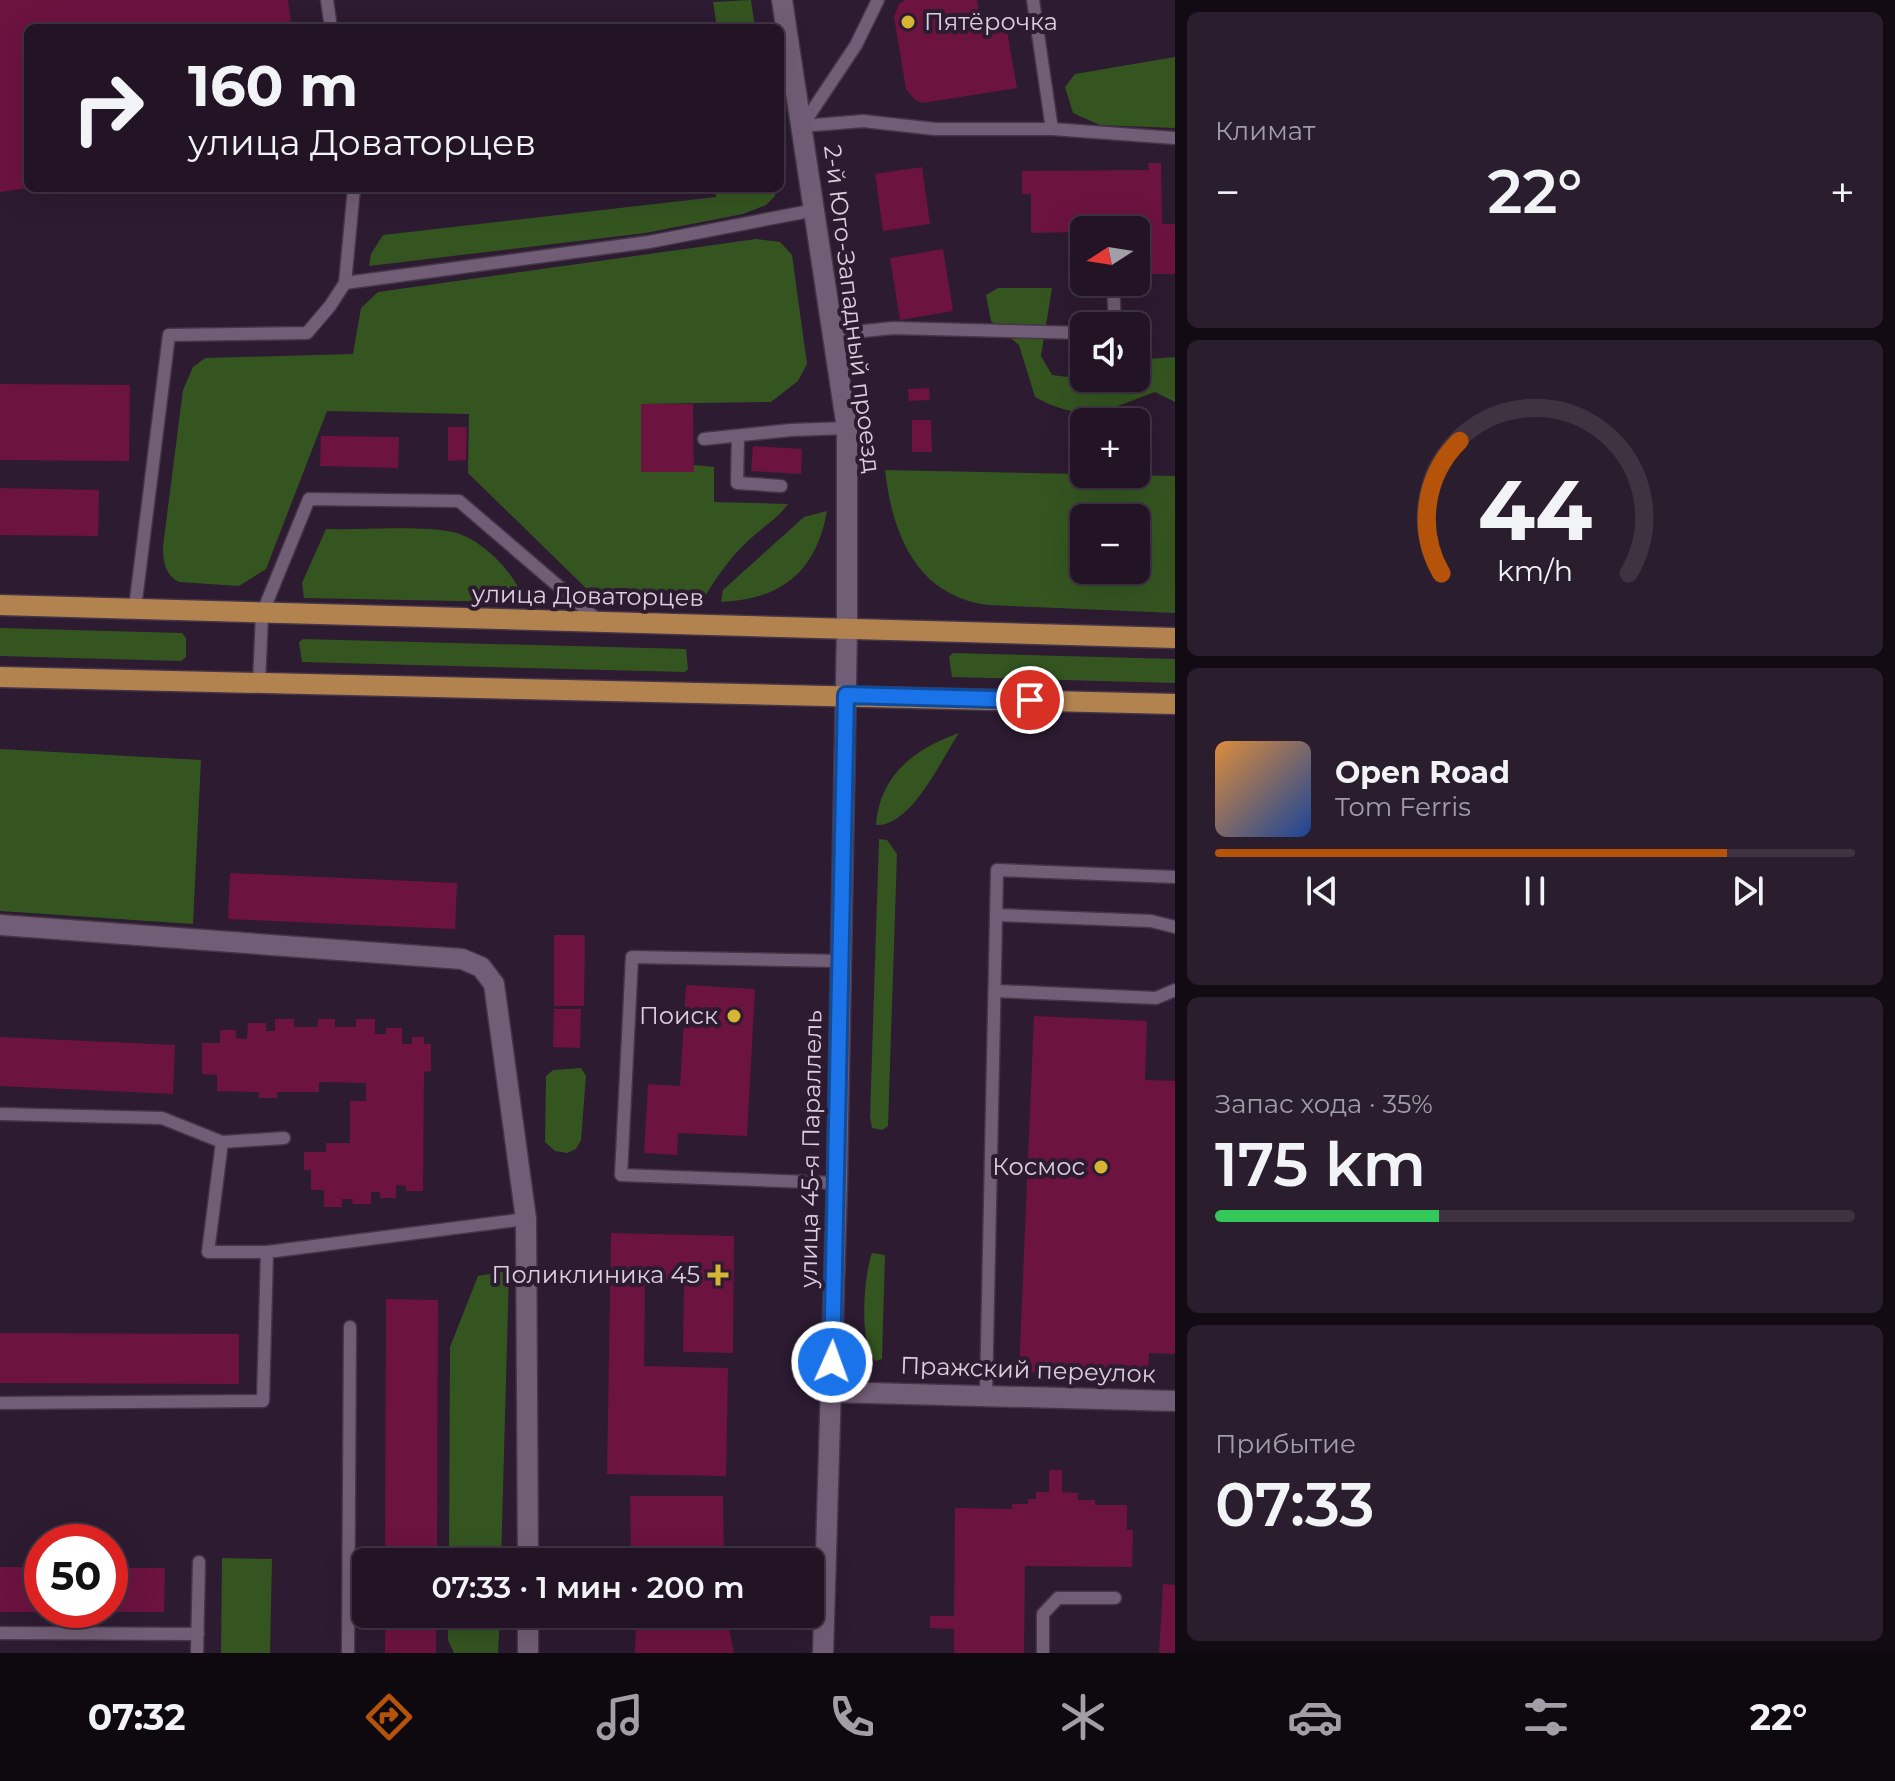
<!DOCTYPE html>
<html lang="ru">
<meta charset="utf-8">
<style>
:root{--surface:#221425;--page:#2a1d2d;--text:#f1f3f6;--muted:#a29ea7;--line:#3f3342;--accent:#b45309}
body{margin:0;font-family:Montserrat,sans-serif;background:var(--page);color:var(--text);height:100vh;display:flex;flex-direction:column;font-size:30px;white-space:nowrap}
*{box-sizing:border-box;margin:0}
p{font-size:26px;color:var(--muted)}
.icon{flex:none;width:44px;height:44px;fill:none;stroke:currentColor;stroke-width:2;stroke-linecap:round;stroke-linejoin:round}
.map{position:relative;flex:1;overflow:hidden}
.sheet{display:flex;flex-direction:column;gap:12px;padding:12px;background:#130b14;width:720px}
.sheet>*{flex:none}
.banner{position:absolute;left:24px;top:24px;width:760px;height:168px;border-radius:12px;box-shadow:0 8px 32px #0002,0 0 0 2px var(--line);background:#221425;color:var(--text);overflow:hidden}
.needle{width:52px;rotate:258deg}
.buttons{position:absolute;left:1070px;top:216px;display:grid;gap:16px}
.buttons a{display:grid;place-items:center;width:80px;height:80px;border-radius:12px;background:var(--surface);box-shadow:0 8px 32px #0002,0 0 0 2px var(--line);font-size:40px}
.speed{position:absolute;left:24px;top:1524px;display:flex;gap:16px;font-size:40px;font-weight:700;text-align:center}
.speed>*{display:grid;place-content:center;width:104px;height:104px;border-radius:50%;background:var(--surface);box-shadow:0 8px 32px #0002,0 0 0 2px var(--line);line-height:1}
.speed .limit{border:12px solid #d22;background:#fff;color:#111}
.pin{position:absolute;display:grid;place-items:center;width:68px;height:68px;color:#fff;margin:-34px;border:4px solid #fff;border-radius:50%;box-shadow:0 2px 8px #0007}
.me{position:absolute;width:88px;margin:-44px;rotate:2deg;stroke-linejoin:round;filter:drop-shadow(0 0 6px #0008)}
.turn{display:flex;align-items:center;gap:28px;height:168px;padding:0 32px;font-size:36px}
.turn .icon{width:104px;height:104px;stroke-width:2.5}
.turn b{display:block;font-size:56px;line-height:68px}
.big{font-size:60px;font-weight:600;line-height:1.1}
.sheet .card{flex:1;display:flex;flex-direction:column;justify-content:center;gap:12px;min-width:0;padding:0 28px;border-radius:12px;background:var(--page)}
.sheet .dial{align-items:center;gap:0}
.dial svg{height:208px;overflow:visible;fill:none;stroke:var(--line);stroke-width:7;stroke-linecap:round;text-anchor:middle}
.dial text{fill:var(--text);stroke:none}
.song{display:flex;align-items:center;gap:24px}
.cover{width:96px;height:96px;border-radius:12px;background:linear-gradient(135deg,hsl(30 70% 55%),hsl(220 70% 35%))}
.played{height:8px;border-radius:4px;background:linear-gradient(90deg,var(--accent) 80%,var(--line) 80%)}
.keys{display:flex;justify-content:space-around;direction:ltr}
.heat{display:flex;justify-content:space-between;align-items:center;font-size:44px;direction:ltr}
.charge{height:12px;border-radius:6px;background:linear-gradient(90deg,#34c759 35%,var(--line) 0)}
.trip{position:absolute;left:352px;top:1548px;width:472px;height:80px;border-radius:12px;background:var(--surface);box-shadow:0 8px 32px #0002,0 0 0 2px var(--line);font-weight:600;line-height:80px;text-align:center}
.menu{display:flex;height:128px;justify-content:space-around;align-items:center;background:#0e080f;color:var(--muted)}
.menu .icon{width:56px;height:56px}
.menu .on{color:var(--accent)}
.menu b{font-size:36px;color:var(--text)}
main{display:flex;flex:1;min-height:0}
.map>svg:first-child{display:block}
</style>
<main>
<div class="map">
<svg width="1175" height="1653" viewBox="0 0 1175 1653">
<rect width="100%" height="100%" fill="#2d1b31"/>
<path fill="#345520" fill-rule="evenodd" d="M751,0L755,28H717L713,2Z
M1175,57V128L1100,125L1073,113L1065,87L1075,74Z
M715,188H776L775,196L766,205L743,214L645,233L369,266L371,254L383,235L716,197Z
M756,239L780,242L792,255L807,364L798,381L771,402L641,404L693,472L694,465L714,467V502L788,504C777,519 763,527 750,539C731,556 715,579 702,601L594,596L468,473L469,414L327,411L266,569L239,586L179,582C165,575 163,561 163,546L183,390L193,367L205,358L353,354L361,308L378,292Z
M998,288H1052L1041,356L1052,375L1068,377L1084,360V378H1136V360L1175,357V402L1155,392C1106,410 1084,424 1035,397L1019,345L991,321L986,295Z
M885,470L1175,476V613L988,605C916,596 892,533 885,470ZM1084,518H1136V570H1084Z
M827,511C816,572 782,599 721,602L723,590L804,517Z
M326,529C361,530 422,525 453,532C480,538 512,570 521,594L515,602L304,598L302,583Z
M0,628L182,633L186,638V657L181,661L0,656Z
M303,639L686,649L688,669L685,672L302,662L299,642Z
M953,653L1175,659V683L952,677L949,657Z
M959,733C941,760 911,827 876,825C880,775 914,749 959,733Z
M0,749L201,760L193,924L0,911Z
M879,839L887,840L897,854L888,1126L882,1130L872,1128L870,1117Z
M581,1068L586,1076L581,1140L576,1149L567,1153L555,1151L545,1142L546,1076L553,1070Z
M872,1253L885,1255L882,1359L876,1361C858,1346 864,1274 872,1253Z
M509,1271L501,1562H449L450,1347L478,1276Z
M222,1558L272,1559L270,1653H221Z
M448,1614H500L498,1653H454L448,1640Z"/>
<path fill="#6c1340" d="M0,0H288L292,28H28V188L0,192Z
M905,0H977L983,36L1007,31L1017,88L923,103L915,100L906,89L894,17L899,4Z
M1148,163H1161L1162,224H1175V274H1136V224L1110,225V230L1084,232L1031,233V194H1022V171L1149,170Z
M922,167L930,224L883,231L875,174Z
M943,249L953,311L900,320L890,258Z
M0,384L130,385L129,461L0,460Z
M929,388L930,400L909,401L908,389Z
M641,404H693L694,472H641Z
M912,420H931L932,452H912Z
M448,427H467L466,460L448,461Z
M321,436L399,437L398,468L320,466Z
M753,446L802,449L801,474L751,471Z
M0,488L99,490L98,536L0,535Z
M230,873L457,883L455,929L228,919Z
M554,935H585L584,1006H554Z
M686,985L755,989L747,1136L678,1133L677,1155L644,1153L648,1084L680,1086Z
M554,1009H581L580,1048L553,1047Z
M1034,1016L1147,1021L1145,1080L1175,1081V1354L1149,1353L1148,1377L1019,1372Z
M275,1019H294V1027H318V1019H335V1027H356V1019H375V1034H386V1028H402V1044H412V1037H424V1044H431V1071L424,1072L423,1191H406V1186L396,1185V1198H380V1192H371V1204H352L353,1199H342V1207H324V1190H311V1170H304V1152H326V1143H350V1101H366V1083L319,1082V1092H277V1098H259V1092L217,1091V1075L202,1074V1043H220V1030H236V1038L247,1039L248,1023H266V1031H275Z
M0,1037L175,1045L173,1094L0,1086Z
M611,1233L734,1236L733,1353L683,1352L684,1280L645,1279L644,1366L728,1368L726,1476L607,1474Z
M386,1299L438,1300L437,1562H385Z
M0,1333L239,1334V1384L0,1383Z
M1049,1470H1062V1492L1078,1493V1500H1095V1505H1127V1530H1133L1132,1567L1025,1566L1024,1653H954V1629L930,1628V1616H954L955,1508L1012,1509V1504H1028V1499H1036V1492H1049Z
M630,1496H723L724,1562H631Z
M0,1567H42V1612H0Z
M110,1568H165L164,1612H110Z
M1163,1584L1175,1585V1653H1159Z
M385,1614H436V1653H385Z
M636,1626L729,1628L734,1653H635Z"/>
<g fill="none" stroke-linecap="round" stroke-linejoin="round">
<g stroke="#453547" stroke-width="15">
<path id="lane" d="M327,0L331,28
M878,0L856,45L802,126L863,121L935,129H1052L1033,0
M1052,129L1175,138
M1113,282L1115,326
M345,283L354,188
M834,334L893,328L1084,333
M738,437L737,483L781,486
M704,439L791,430L847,428
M135,608L169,335L307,333L330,306L345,283L649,242L815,210
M259,683L262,614L309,499L459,501L599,621
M997,915L1151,921L1175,927
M996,991L1156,998L1175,990
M0,1114L162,1118L222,1142L208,1252H267L526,1219
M222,1142L284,1138
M837,1183L621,1175L632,957L840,961
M986,1395L997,870L1175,877
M0,1403L263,1401L267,1252
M0,1633L198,1634
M197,1653L199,1562
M348,1653L350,1327
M1043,1653V1614L1058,1598H1115"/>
</g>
<g stroke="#453547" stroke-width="23">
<path id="street" d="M782,0L847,428V627
M0,925L462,959L481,967L494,984L526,1219L528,1562
M831,1392L1175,1401
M528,1614V1653"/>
</g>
<g stroke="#453547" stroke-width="23">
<path id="secondary" d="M823,1653L837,1183L847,627"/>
</g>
<g stroke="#453547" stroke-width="23">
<path id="primary" d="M0,605L1175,638
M0,677L1175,704"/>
</g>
<use href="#lane" stroke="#725d76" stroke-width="12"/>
<use href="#street" stroke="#725d76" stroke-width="20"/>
<use href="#secondary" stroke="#725d76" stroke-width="20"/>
<use href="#primary" stroke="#b2834f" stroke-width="20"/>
</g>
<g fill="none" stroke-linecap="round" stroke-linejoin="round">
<g stroke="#114b97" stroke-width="20">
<path id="route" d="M832,1362L846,695L1030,700"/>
</g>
<use href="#route" stroke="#1a73e8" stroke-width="14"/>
</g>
<g fill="#d6b534" stroke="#2d1b31" stroke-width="3">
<circle cx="908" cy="22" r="8"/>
<circle cx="734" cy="1016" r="8"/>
<circle cx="1101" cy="1167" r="8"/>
<path d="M714 1263h8v8h8v8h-8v8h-8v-8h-8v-8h8z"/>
</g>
<g text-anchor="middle" stroke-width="8" stroke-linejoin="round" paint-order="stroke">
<g font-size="24" fill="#dbcfdd" stroke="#2d1b31" text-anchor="end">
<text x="924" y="30" text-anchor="start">Пятёрочка</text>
<text x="718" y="1024">Поиск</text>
<text x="1085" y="1175">Космос</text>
<text x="700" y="1283">Поликлиника 45</text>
</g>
<g font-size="24" fill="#dbcfdd" stroke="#2d1b31">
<text transform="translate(852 309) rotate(83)" y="8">2-й Юго-Западный проезд</text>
<text transform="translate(588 596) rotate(1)" y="8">улица Доваторцев</text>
<text transform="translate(811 1149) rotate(-89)" y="8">улица 45-я Параллель</text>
<text transform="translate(1028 1370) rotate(2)" y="8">Пражский переулок</text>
</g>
</g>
</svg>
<div class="buttons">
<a><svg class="needle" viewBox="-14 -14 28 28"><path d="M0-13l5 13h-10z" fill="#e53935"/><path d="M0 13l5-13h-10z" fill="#a29ea7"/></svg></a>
<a><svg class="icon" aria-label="sound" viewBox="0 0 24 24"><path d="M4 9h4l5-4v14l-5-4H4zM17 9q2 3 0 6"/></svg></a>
<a>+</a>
<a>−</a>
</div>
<div class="speed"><div class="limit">50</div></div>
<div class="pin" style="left:1030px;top:700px;background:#d93025"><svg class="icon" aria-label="arrive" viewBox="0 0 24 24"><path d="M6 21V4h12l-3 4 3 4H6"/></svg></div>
<svg class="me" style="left:832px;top:1362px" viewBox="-20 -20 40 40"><circle r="17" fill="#1a73e8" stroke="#fff" stroke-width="3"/><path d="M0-11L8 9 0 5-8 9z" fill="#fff"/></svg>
<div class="trip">07:33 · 1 мин · 200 m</div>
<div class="banner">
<div class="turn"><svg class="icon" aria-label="right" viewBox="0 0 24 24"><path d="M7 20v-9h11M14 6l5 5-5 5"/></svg><div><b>160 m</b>улица Доваторцев</div></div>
</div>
</div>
<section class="sheet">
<div class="card"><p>Климат</p>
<div class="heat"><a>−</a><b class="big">22°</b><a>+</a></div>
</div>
<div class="card dial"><svg viewBox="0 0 100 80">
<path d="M14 69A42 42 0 1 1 86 69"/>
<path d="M14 69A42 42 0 0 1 21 18" stroke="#b45309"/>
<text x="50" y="56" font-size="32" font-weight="700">44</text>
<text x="50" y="72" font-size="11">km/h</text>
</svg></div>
<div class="card">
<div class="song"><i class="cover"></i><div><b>Open Road</b><p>Tom Ferris</p></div></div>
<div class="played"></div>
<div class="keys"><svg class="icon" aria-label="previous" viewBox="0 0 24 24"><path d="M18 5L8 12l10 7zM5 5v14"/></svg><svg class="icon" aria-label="pause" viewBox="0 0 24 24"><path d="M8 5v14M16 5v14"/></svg><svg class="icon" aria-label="next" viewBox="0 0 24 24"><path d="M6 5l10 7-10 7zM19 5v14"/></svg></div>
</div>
<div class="card"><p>Запас хода · 35%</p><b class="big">175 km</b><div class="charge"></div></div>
<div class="card"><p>Прибытие</p><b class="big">07:33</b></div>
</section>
</main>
<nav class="menu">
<b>07:32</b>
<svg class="icon on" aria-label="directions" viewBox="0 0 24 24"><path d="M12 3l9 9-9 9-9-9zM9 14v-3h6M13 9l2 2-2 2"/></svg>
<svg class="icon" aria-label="music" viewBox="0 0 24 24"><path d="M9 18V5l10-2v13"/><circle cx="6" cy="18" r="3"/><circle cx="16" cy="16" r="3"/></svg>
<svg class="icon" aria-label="phone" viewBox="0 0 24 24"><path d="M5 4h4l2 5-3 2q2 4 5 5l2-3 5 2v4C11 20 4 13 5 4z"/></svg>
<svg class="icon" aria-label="climate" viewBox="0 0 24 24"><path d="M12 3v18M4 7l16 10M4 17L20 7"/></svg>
<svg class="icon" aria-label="car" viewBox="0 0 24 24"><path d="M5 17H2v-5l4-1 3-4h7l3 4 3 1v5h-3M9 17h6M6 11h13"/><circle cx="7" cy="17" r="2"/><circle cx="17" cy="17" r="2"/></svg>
<svg class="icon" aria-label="filters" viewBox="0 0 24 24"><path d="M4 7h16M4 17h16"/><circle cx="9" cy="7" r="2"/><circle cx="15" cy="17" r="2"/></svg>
<b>22°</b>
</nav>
